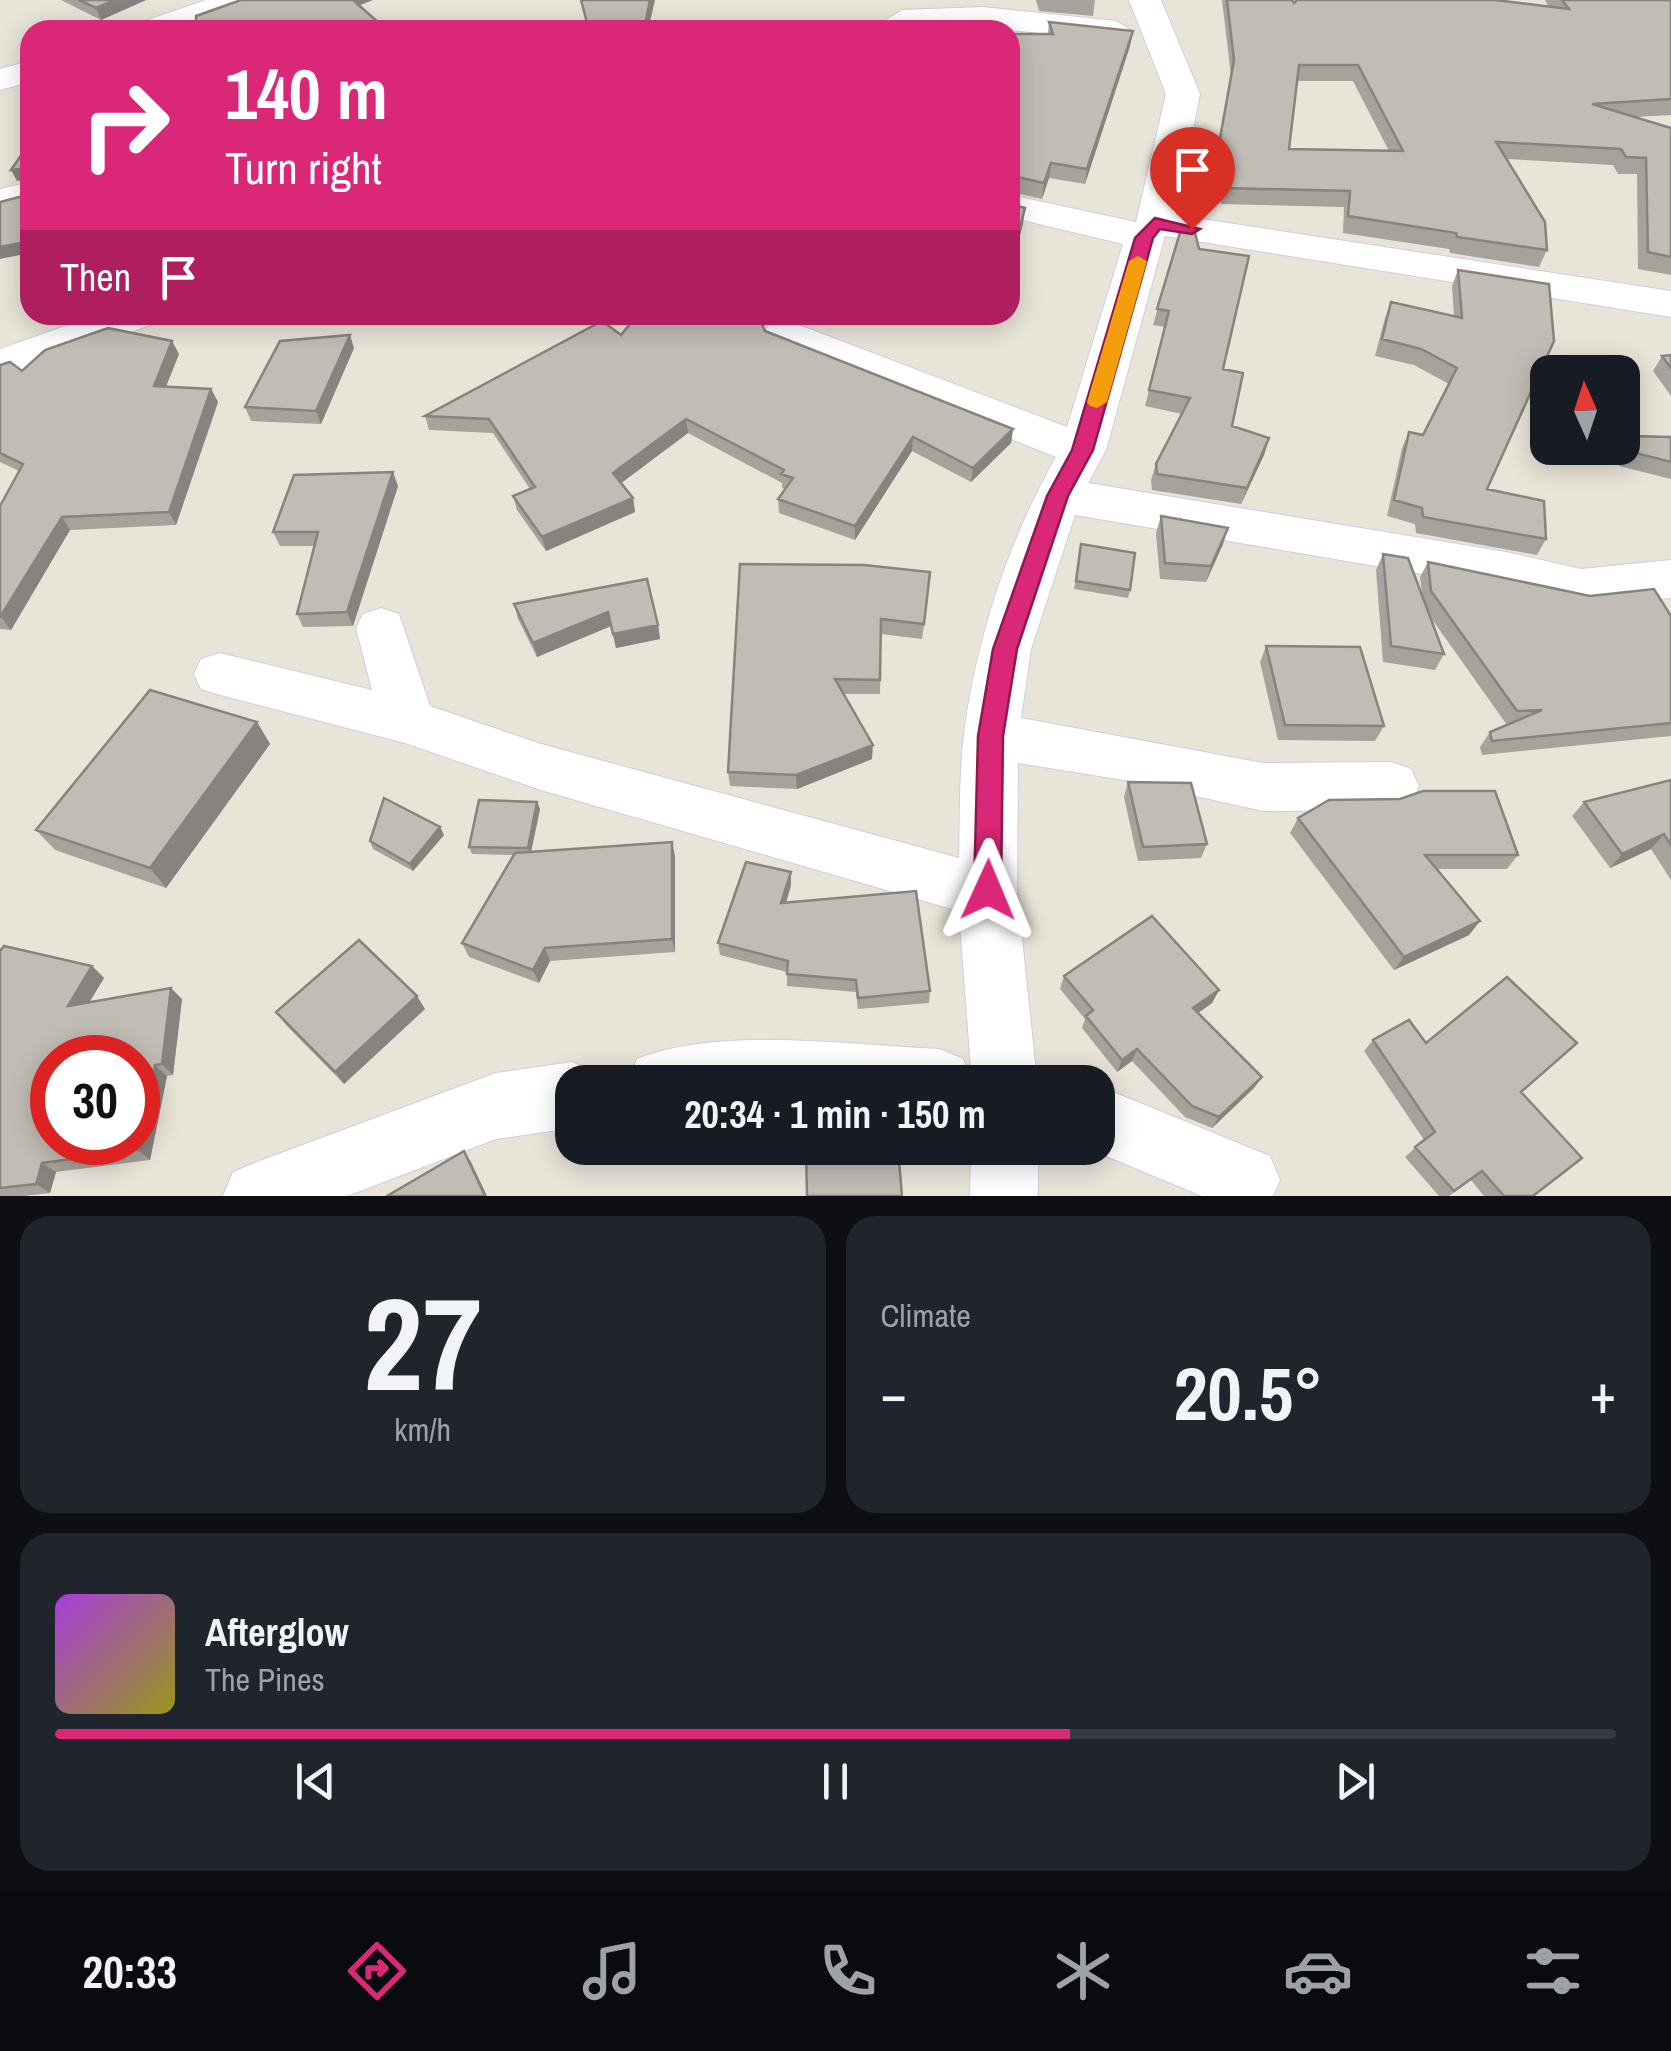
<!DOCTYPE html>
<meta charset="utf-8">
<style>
:root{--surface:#171b24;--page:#20242c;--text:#f1f3f6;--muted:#9ea1a6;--line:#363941;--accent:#db2777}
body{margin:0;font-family:"Archivo Narrow",sans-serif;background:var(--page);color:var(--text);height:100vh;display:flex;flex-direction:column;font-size:38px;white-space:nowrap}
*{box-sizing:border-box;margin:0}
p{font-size:32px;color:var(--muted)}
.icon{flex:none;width:55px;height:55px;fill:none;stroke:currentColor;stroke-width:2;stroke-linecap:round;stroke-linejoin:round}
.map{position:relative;height:1196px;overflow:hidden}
.sheet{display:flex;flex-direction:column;gap:20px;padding:20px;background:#0d0f14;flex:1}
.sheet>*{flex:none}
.banner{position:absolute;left:20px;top:20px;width:1000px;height:305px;border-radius:30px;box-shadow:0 5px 25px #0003;background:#db2777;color:#fff;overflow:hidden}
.needle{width:65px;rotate:357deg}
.controls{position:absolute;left:1530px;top:355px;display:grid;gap:20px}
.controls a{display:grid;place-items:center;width:110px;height:110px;border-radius:20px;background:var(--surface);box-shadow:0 5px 25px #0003;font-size:50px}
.speed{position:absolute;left:30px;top:1035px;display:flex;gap:20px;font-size:50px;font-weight:700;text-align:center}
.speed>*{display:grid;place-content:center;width:130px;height:130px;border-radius:50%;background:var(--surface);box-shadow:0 5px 25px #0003;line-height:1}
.speed .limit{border:15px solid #d22;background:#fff;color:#111}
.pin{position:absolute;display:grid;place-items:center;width:85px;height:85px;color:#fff;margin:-102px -42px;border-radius:50% 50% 50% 0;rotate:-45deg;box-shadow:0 0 10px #0007}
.pin .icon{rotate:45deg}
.me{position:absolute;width:110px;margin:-55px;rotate:1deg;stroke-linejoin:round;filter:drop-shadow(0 0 8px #0008)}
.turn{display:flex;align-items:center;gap:35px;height:210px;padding:0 40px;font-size:45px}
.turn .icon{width:130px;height:130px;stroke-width:2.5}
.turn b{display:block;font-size:70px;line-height:85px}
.then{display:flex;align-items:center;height:95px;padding:0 40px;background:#0003;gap:20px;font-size:38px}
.big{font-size:75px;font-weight:700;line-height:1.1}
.sheet .tile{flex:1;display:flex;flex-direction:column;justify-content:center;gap:15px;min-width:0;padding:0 35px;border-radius:30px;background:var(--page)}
.sheet .dial{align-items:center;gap:0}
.dial b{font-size:130px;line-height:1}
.song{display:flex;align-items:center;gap:30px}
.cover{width:120px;height:120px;border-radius:15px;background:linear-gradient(135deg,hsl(280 70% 55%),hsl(60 70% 35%))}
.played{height:10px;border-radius:5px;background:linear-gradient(90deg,var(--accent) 65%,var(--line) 65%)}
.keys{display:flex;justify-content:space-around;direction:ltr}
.heat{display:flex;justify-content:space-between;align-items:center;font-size:55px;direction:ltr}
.sheet .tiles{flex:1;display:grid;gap:20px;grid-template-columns:1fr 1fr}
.tile:last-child{grid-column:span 2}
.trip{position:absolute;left:555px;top:1065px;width:560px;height:100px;border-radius:30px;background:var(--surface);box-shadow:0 5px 25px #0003;font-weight:700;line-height:100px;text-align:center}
.tabs{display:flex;height:160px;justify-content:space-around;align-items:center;background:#090b0e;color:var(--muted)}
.tabs .icon{width:70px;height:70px}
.tabs .active{color:var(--accent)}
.tabs b{font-size:45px;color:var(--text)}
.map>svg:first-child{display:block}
</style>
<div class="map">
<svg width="1671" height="1196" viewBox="0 0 1671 1196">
<rect width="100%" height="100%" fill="#e9e4d8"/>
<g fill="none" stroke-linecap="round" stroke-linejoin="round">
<g stroke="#cdcee0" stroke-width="2">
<path id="street" d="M206,0H252L247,7L181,30H134L139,23Z
M1129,0H1161L1200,94L1176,215L1671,291V317L1165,236L1106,450L1088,483L1506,552L1581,569L1671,560V598L1581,607L1506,588L1075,515L1031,649L1021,718L1263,763L1391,762L1411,769L1419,786L1411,803L1391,810L1263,811L1124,780L1018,763L1017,890L1037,1082H628L637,1059C717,1026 853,1045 940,1049L963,1059L972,1082L959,911L541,790L405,743L220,695L201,689L194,674L201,659L220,653L372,690L356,628L363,614L381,608L399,614L430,706L541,744L959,858C960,817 959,775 964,734C976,640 1009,539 1056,457L769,343L763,334L769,325L784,321L799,325L1067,427L1123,244L1010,217V195L1136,222L1166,94Z
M983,7L1116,21L1132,31L1116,41L983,27L902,30L886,20L902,10Z
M30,61V82L0,90V69Z
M30,182V204L0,211V189Z
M97,315H159L153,324L0,378V349Z
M572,1062L595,1072L600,1082H572V1128L496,1139L347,1196H223L233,1172L257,1162L496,1073Z
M1098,1086L1270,1156L1280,1180L1273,1196H1202L1087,1148H1098Z
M971,1148H1038V1196H970Z"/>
</g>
<use href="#street" fill="#fff" fill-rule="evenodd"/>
</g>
<path fill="#a6a39c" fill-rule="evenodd" d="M61,0H146L101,20Z
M1036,0H1095L1093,16L1039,11Z
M1222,0H1292L1294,3L1549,7L1545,0H1671V115L1635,117L1671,128V275L1638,269L1637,174H1618L1613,165L1507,159L1547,250L1539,267L1450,253L1449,249L1343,233L1344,207L1221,204L1213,171L1231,76ZM1297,81H1353L1389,151L1289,149Z
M1049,22L1130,46L1085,184L1049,178L1042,199L1010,192V34H1048Z
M1182,226L1232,426L1269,438L1264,455L1241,504L1152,490L1151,480L1156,464L1182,414L1145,406L1165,327L1153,325Z
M1458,270L1487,489L1546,539L1537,555L1416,533L1415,524L1387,516L1402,448L1409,432L1423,435L1449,384L1414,365L1375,356L1385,318L1391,302L1454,316L1452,286Z
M637,315H793L791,319L768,321L763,327L765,331L1013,429L1011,443L971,482L912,451L855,540L779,513L778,499L785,489L782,488V483L688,433L621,483L633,498L635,512L546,551L517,510L513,496L530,489L493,433L429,430L425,416L621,335Z
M354,348L321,424L251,421L245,407Z
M179,354L166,386L211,389L218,402L176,525L70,530L11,630L0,629V506L19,471L0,462V365L22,371Z
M1671,355V396L1653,371L1662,356Z
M1630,436L1671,437V479L1619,466L1621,451Z
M398,486L353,626L303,627L297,614L315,546H280L273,532Z
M1161,516L1228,528L1223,544L1206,582L1160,579L1156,533Z
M1081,544L1130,590L1128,598L1074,589Z
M1383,554L1422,595L1420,577L1428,562L1671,616V736L1482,755L1480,747L1490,732L1507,725L1429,615L1444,654L1435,670L1383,662L1376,570Z
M864,565L929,588L922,639L881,634L880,694H843L872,759L797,789L730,786L728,772Z
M514,604L658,625L660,639L616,648L611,626L537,657L518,619Z
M1266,646L1384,726L1375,741L1278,740L1260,662Z
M257,722L270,744L166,888L55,850L36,830Z
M1671,780V880L1651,849L1610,868L1572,816L1584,802Z
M1128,782L1207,844L1201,858L1138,861L1124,797Z
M537,802L540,809L531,852L675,856V952L550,961L539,983L469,957L462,943L513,855L472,854L469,847Z
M1298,818L1518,855L1507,869H1437L1480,921L1469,935L1394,970L1290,833Z
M440,827L444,835L413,871L373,849L370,841Z
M791,872V885L786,903L930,991L929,1003L858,1009L856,992L787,986V972L720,955L718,943Z
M0,951L92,966L104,978L89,1002L182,999L173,1075L167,1076L150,1160L56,1172L50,1193L24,1196H0Z
M1064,976L1219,990L1212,1003L1198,1013L1262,1077L1254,1088L1212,1128L1185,1117L1132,1061L1117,1072L1082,1028L1085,1019L1060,989Z
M425,1009L344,1084L286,1025L276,1012Z
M1373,1040L1521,1093L1533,1196H1484L1471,1180L1449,1196H1439L1405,1157L1424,1140L1364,1051Z"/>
<path fill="#87847f" d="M115,0H146L101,20L96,8Z
M351,0H373L353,8Z
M650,0H655L648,30H644Z
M1133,31L1130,46L1085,184L1087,169Z
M1051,163L1049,178L1042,199L1044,183Z
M27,168L30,179L17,181L11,170Z
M1025,208L1023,224L1010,274V265Z
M30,241V253L0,259V247Z
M762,315H768V321L760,332L759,318Z
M350,335L354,348L321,424L316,411Z
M172,341L179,354L161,399L154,386Z
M211,389L218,402L176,525L169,512Z
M686,419L688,433L616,487L613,473Z
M1013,429L1011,443L971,482L973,468Z
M913,437L912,451L855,540V526Z
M1269,438L1264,455L1241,504L1247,488Z
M393,472L398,486L353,626L347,612Z
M633,498L635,512L546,551L542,537Z
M62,517L70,530L11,630L1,617Z
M1228,528L1223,544L1206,582L1211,566Z
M608,612L611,626L537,657L533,643Z
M658,625L660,639L616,648L613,634Z
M257,722L270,744L166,888L150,868Z
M873,745L872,759L797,789L796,775Z
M537,802L540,809L530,856L528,848Z
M440,827L444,835L413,871L410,864Z
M1664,834L1651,849L1610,868L1622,854Z
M672,842L675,856V952L672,939Z
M791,872V885L782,916L781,903Z
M1480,921L1469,935L1394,970L1404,957Z
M545,948L550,961L539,983L533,970Z
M92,966L104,978L80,1018L68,1006Z
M171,988L182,999L173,1075L162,1064Z
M1219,990L1212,1003L1187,1021L1193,1008Z
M417,996L425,1009L344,1084L335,1072Z
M1137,1049L1132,1061L1117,1072L1122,1060Z
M155,1065L167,1076L150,1160L138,1150Z
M1262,1077L1254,1088L1212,1128L1219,1117Z
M464,1151L471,1162L487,1196H485Z
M42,1163L56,1172L50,1193L36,1184Z"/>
<path fill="#c1bdb5" stroke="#87847f" stroke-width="2.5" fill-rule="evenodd" d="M79,0H115L96,8Z
M241,0H353L387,30H196V16Z
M581,0H650L644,30H589Z
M1227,0H1292L1294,3L1297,0H1495L1569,9L1562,0H1671V99L1592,104L1671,128V257L1648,252L1646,158L1626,157L1621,149L1496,142L1545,222L1547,250L1457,237L1456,233L1348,216L1350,191L1225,188L1217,155L1234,60ZM1299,65H1358L1403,151L1289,149Z
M1049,22L1133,31L1087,169L1051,163L1044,183L1013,176L1010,178V34H1053Z
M859,26L858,30H842Z
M28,145L30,146V241L0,247V202L27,195V168L11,170Z
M1010,204L1025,208L1010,265Z
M1182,226L1194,228L1199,249L1249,256L1223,369L1243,373L1232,426L1269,438L1247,488L1157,474L1156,464L1190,398L1149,390L1169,311L1157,309Z
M1458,270L1549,284L1554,341L1487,489L1544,501L1546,539L1423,517L1422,508L1394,500L1409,432L1423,435L1457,368L1421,349L1382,339L1391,302L1462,318Z
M637,315H762L759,318L765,331L1013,429L973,468L913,437L855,526L778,499L793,478L781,474L784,470L686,419L613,473L633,498L542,537L513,496L535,487L489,419L425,416L602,321L621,335Z
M108,328L172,341L154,386L211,389L169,512L62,517L0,617V506L23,464L0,453V365L10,362L22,371L45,350Z
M350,335L316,411L245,407L280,341Z
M1671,355V368L1662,356Z
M1630,436L1671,437V462L1628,451Z
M393,472L347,612L297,614L318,532H273L294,475Z
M1161,516L1228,528L1211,566L1165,563Z
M1081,544L1135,553L1130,590L1076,581Z
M1383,554L1408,558L1444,654L1391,646Z
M1428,562L1590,596L1654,589L1671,616V723L1492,741L1490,732L1542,710L1517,711L1431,591Z
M740,564L864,565L930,572L924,624L881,619L880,680L835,679L873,745L796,775L728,772Z
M647,579L658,625L613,634L608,612L533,643L514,604Z
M1266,646L1360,647L1384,726L1285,725Z
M150,690L257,722L150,868L36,830Z
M1671,780V845L1664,834L1622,854L1584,802Z
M1128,782L1191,783L1207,844L1143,847Z
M1423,791H1495L1518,855H1425L1480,921L1404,957L1298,818L1329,800L1400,799Z
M384,798L440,827L410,864L370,841Z
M479,800L537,802L528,848L469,847Z
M672,842V939L545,948L533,970L462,943L515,853Z
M746,862L791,872L781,903L916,891L930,991L858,998L856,980L787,974L788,961L718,943Z
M1152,916L1219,990L1193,1008L1262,1077L1219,1117L1192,1106L1137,1049L1122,1060L1086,1016L1093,1010L1064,976Z
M359,940L417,996L335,1072L276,1012Z
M4,946L92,966L68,1006L171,988L162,1064L155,1065L138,1150L42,1163L36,1184L0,1188V951ZM52,1058H138V1142H52Z
M1507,977L1577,1043L1521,1092L1582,1158L1533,1196H1504L1482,1171L1454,1191L1415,1147L1435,1132L1373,1040L1409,1020L1426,1043Z
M806,1148H898L902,1196H807Z
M464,1151L485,1196H387Z"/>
<path fill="#db2777" stroke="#8e194d" stroke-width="2.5" d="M1155,218L1200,229L1192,234L1160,229L1153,238L1093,450L1068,496L1017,649L1003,736L1001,890L997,899L988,902L978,899L974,890L978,736L993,649L1047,496L1072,450L1135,238Z"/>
<path fill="#f59e0b" d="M1138,256L1147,261L1107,402L1097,408L1090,406L1087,402L1129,261Z"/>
</svg>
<div class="controls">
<a><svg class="needle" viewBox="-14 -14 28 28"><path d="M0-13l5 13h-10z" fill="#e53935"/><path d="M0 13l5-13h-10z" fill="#9ea1a6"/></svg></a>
</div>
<div class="speed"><div class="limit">30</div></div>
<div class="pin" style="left:1192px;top:229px;background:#d93025"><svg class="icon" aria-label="arrive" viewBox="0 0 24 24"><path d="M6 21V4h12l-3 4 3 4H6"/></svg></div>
<svg class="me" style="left:988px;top:890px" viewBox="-20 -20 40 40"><path d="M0-17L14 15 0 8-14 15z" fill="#db2777" stroke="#fff" stroke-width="4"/></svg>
<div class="trip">20:34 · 1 min · 150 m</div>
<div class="banner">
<div class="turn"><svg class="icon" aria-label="right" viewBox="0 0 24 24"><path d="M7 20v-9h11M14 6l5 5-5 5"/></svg><div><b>140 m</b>Turn right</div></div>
<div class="then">Then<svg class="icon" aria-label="arrive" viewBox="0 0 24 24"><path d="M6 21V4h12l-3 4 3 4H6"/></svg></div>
</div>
</div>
<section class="sheet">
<div class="tiles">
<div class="tile dial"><b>27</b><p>km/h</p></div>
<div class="tile"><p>Climate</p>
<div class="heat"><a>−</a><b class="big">20.5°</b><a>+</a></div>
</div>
<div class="tile">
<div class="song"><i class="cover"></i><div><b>Afterglow</b><p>The Pines</p></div></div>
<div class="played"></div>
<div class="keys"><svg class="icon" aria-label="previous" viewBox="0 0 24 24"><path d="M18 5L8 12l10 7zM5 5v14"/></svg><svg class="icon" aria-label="pause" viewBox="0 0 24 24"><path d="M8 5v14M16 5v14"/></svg><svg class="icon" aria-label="next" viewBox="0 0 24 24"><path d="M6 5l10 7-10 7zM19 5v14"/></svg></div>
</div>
</div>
</section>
<nav class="tabs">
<b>20:33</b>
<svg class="icon active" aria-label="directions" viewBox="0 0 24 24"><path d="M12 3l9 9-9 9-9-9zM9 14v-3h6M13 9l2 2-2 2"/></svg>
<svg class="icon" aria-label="music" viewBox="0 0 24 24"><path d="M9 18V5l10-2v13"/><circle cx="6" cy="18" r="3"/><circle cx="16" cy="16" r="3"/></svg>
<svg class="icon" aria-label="phone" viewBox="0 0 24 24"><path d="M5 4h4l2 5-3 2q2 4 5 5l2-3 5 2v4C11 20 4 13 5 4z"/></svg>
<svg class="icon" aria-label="climate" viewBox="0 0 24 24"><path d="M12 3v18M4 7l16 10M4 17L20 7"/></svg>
<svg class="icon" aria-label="car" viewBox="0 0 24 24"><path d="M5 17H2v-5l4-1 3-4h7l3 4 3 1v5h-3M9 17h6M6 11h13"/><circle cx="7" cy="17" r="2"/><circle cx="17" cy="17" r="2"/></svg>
<svg class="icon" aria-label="filters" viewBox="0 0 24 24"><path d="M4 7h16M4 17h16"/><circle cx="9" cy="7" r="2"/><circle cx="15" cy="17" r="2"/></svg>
</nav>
